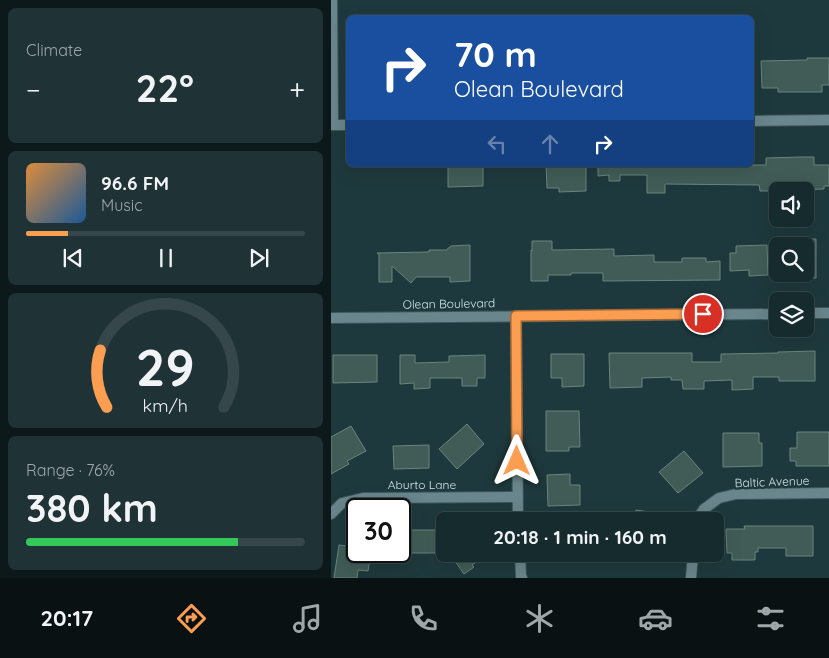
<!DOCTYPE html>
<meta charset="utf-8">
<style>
:root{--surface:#162b2e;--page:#1f3336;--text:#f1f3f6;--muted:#9ea7aa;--line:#35474a;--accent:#fb9e51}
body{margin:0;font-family:Quicksand,sans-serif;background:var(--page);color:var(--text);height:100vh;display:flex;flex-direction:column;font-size:19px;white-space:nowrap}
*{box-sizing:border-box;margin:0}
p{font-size:16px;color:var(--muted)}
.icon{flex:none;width:28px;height:28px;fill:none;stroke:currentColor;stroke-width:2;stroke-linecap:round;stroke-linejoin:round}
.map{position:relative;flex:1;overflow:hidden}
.panel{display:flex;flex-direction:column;gap:8px;padding:8px;background:#0c1819;width:331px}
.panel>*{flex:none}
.top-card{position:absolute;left:15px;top:15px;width:408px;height:152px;border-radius:8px;box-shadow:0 5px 20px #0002,0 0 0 1px var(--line);background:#1a4fa0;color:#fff;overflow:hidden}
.tools{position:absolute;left:438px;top:182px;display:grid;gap:10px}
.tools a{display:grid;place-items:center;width:45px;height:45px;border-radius:8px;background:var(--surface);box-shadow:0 5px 20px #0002,0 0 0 1px var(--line);font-size:25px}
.speed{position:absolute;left:15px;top:498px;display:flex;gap:10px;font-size:25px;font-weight:700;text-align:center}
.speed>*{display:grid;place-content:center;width:65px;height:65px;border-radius:50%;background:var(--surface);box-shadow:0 5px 20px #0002,0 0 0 1px var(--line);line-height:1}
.speed .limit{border:2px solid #111;border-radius:8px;background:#fff;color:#111}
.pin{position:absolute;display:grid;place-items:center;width:42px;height:42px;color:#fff;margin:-21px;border:2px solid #fff;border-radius:50%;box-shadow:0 1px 5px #0007}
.me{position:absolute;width:55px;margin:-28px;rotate:0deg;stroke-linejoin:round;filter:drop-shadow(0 0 4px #0008)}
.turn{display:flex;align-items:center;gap:18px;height:105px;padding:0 25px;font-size:22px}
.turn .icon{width:65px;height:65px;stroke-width:2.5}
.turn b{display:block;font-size:35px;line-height:42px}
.lanes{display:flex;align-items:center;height:48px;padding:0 25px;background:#0003;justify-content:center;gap:25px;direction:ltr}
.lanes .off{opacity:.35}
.big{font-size:38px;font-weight:800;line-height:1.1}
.panel .tile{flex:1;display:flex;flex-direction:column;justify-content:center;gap:8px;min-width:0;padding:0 18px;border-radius:8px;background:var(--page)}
.panel .dial{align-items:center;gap:0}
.dial svg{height:130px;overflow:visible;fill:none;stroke:var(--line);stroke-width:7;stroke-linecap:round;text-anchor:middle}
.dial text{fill:var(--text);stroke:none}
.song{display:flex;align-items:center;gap:15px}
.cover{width:60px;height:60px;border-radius:8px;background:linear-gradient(135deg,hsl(30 70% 55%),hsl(210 70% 35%))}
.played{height:5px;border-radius:2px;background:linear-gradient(90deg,var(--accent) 15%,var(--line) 15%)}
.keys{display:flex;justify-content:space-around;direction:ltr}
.heat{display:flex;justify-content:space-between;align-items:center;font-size:28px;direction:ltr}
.charge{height:8px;border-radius:4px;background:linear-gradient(90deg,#34c759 76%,var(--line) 0)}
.trip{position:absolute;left:105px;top:512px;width:288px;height:50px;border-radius:8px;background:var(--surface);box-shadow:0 5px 20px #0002,0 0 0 1px var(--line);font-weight:800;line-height:50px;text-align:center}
.tabs{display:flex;height:80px;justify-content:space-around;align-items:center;background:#091112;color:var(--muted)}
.tabs .icon{width:35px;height:35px}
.tabs .on{color:var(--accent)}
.tabs b{font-size:22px;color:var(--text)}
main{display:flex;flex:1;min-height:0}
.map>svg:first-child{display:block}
</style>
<main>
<section class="panel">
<div class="tile"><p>Climate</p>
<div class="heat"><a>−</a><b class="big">22°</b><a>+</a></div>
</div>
<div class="tile">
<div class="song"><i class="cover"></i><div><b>96.6 FM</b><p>Music</p></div></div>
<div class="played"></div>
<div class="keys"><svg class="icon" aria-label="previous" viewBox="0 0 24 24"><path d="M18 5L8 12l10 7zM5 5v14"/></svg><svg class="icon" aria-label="pause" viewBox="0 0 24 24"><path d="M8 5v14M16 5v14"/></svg><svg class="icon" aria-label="next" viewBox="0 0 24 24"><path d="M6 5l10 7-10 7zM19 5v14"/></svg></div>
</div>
<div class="tile dial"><svg viewBox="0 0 100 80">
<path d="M14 69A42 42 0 1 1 86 69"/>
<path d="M14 69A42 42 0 0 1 10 34" stroke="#fb9e51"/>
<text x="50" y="56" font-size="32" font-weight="700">29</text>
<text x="50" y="72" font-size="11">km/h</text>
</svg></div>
<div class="tile"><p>Range · 76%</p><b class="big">380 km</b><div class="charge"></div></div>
</section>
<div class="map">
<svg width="498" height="578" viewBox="0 0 498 578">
<rect width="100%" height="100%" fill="#1e393d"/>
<path fill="#415c56" stroke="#68857f" d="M476,58H498V85H491V92H447V88H431L430,61L476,60Z
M470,157H483V165H498V186H493V189L470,190V185H443V191H429L428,185L334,184V193H316V175H289V181H278V175L267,176V165H435V158Z
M117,165H152V186L117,187Z
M215,165H235V167H255V191L228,192V188H216Z
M474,239H485V278H474Z
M201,241H221V250L283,249V256L323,255V262H351V258H375V262L389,261V280L272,281V273H240V275H217V281H200V250L201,251Z
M139,245V281L119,282V277H85L80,283L61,266V282H48V254L46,253L98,252V250H115L120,246Z
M436,245L437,275L418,276V270L399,271V253H405V246Z
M484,351V381H448V377H422V389L401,390V380L373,381V389H352L351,380H340V377L311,378V387L279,388L278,353H361V362H390V354L447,353V352Z
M220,354H253V386L231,387V378H220Z
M2,355H46V382L2,383Z
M69,355H84V363L118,362V356L154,355V378H146V386H131V378H99V388L83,389V383L69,384Z
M215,411H248L249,447H238V451H215Z
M136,424L153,444L126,469L108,449Z
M20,426L35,451L16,461L18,464L0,474V437Z
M466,432H498V466H465V461H459V448H466Z
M392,433H428V443H431V466L392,467Z
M98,445V468L63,469L62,446Z
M353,451L372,473L347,493L328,472Z
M239,474V485H249V505L217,506L216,475Z
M305,510L338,515L337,521H303Z
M413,526H482V556H455V548H427V552H424V560H401V553H396L395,529H414Z
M71,530H107V553H71Z
M8,545L26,547V551L40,552L37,571L27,570L26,578H3Z
M119,554H157L141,565L143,567L133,574Z"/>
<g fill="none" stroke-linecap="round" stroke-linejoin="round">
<g stroke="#3d565a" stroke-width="12">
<path id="minor" d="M1,0L2,125
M420,121L498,120
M0,125H18
M185,316L187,521
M0,514L11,503L32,498L186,497
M365,521L373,509L388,498L405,494L498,493
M189,554L190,576L191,578
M360,578L362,554"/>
</g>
<g stroke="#3d565a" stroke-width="12">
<path id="tertiary" d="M474,313H498
M0,318L446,314"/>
</g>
<use href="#minor" stroke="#69868c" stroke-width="10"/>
<use href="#tertiary" stroke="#69868c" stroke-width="10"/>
</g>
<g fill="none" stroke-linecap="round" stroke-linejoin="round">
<g stroke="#a36735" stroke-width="12">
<path id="route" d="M186,461L185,316L372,314"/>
</g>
<use href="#route" stroke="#fb9e51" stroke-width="9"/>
</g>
<g text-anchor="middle" stroke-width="5" stroke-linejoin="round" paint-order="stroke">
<g font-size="12" fill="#d1e1e4" stroke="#1e393d">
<text transform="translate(118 304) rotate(-1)" y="4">Olean Boulevard</text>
<text transform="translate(441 482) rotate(-2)" y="4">Baltic Avenue</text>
<text x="91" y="489">Aburto Lane</text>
</g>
</g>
</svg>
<div class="tools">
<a><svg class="icon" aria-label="sound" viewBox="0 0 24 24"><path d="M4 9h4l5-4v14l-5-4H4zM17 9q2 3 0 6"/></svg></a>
<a><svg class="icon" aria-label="search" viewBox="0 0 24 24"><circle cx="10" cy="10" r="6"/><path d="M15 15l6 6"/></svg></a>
<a><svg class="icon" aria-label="layers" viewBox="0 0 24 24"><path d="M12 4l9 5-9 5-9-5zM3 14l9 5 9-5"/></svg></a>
</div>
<div class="speed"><div class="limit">30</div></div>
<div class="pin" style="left:372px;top:314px;background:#d93025"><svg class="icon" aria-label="arrive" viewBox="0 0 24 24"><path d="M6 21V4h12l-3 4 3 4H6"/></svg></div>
<svg class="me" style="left:186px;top:461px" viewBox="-20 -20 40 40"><path d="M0-17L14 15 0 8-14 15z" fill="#fb9e51" stroke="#fff" stroke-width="4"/></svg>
<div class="trip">20:18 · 1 min · 160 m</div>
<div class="top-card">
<div class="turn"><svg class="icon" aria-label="right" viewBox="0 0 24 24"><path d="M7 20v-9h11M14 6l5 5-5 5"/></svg><div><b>70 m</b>Olean Boulevard</div></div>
<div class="lanes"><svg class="icon off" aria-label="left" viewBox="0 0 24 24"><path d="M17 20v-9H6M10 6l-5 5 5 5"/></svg><svg class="icon off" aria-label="ahead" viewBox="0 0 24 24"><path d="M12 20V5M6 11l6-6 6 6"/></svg><svg class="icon" aria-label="right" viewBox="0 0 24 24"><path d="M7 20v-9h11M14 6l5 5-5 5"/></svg></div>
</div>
</div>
</main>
<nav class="tabs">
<b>20:17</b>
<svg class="icon on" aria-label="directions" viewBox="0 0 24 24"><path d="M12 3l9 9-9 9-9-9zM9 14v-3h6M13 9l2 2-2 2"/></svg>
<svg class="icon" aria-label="music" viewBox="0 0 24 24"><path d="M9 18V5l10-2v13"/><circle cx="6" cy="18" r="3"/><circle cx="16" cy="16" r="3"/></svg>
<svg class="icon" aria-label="phone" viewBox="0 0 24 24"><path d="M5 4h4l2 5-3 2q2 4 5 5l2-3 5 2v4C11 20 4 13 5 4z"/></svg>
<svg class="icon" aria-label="climate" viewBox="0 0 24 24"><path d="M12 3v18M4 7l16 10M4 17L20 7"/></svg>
<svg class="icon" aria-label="car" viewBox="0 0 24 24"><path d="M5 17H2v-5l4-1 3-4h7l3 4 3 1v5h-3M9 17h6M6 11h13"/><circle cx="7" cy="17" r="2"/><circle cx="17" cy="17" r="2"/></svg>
<svg class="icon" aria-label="filters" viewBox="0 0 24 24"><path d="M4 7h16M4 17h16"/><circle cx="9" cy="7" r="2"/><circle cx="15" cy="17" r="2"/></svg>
</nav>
